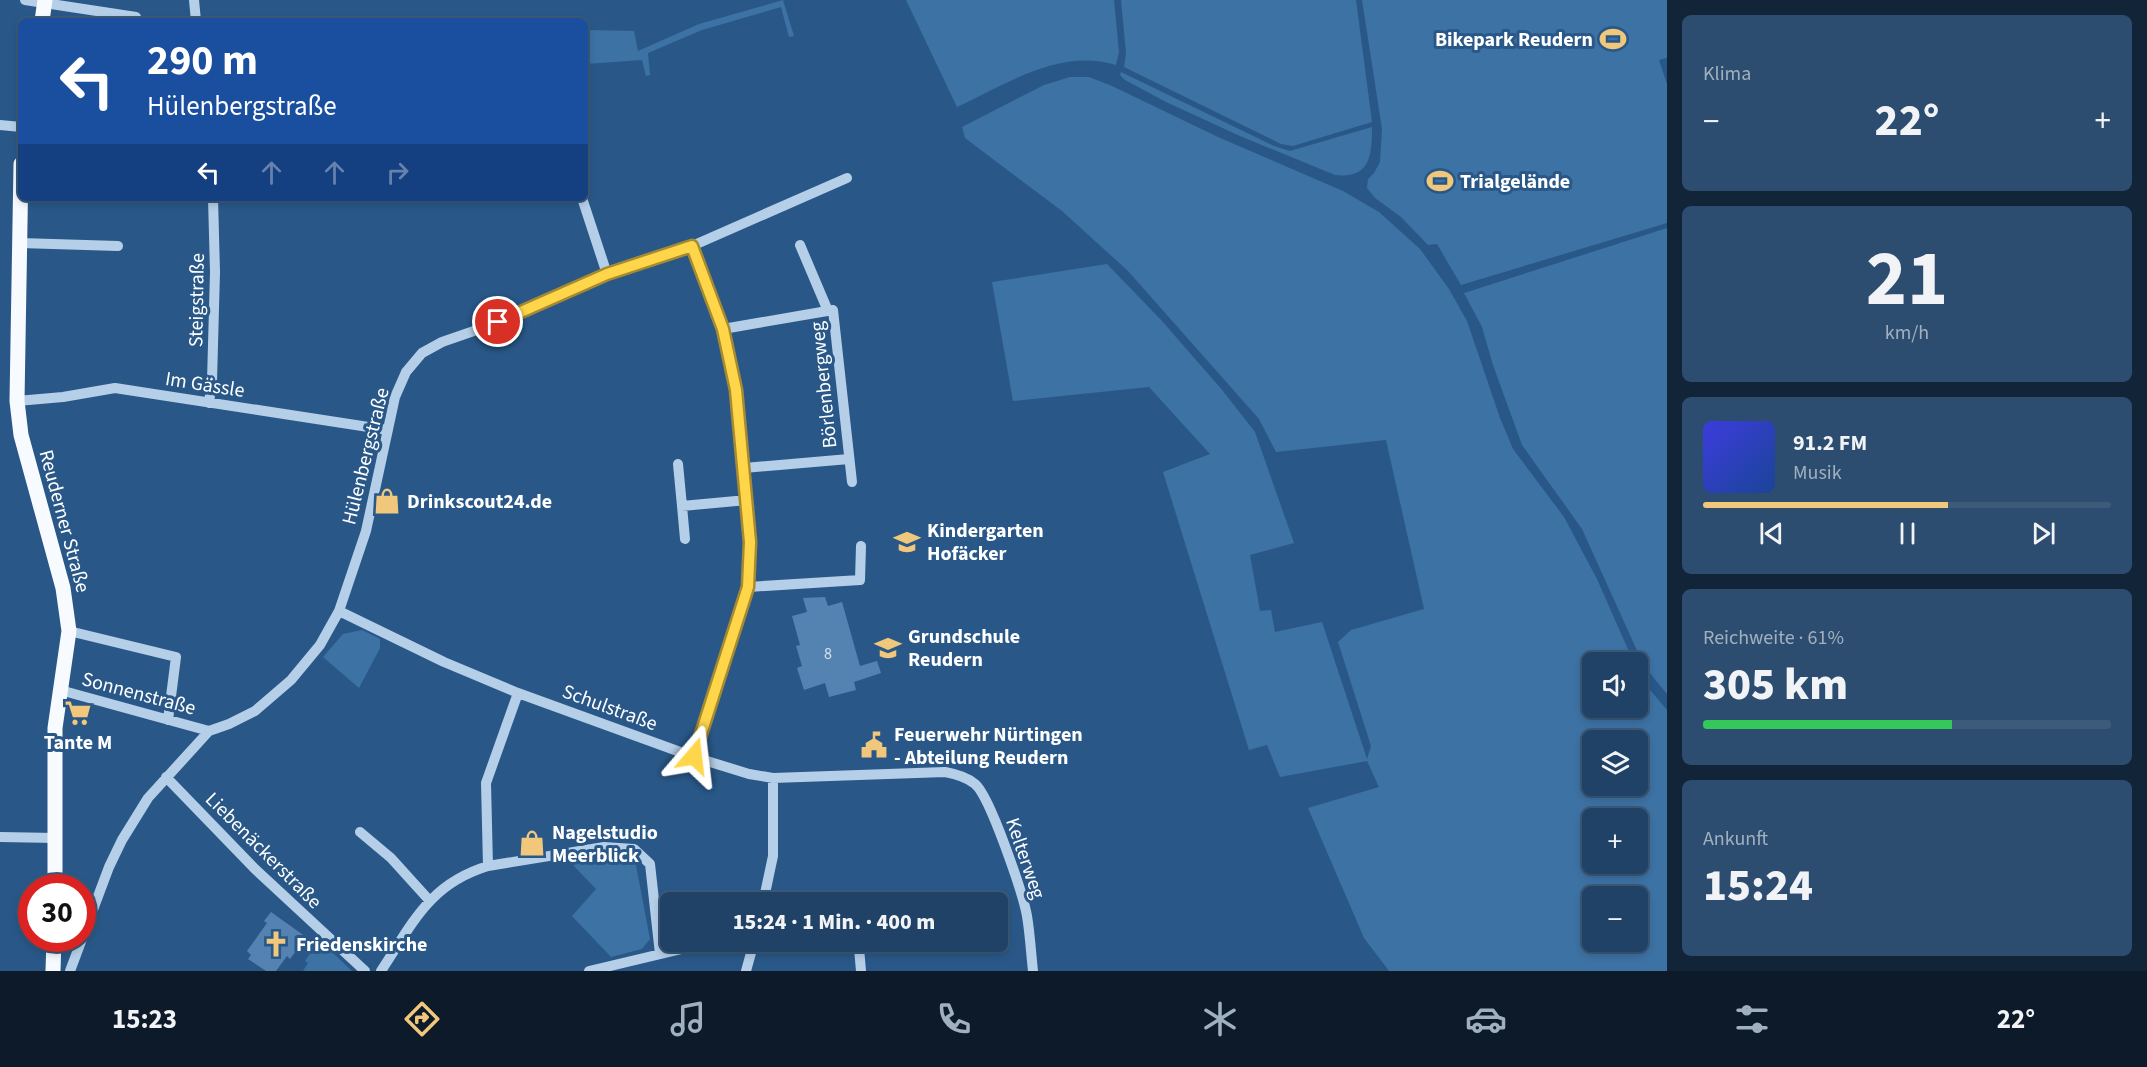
<!DOCTYPE html>
<html lang="de">
<meta charset="utf-8">
<style>
:root{--surface:#1f4266;--page:#2c4d6f;--text:#f1f3f6;--muted:#a1b0bf;--line:#3c5b7a;--accent:#f0c77b}
body{margin:0;font-family:"Source Sans 3",sans-serif;background:var(--page);color:var(--text);height:100vh;display:flex;flex-direction:column;font-size:22px;white-space:nowrap}
*{box-sizing:border-box;margin:0}
p{font-size:20px;color:var(--muted)}
.icon{flex:none;width:33px;height:33px;fill:none;stroke:currentColor;stroke-width:2;stroke-linecap:round;stroke-linejoin:round}
.map{position:relative;flex:1;overflow:hidden}
.sheet{display:flex;flex-direction:column;gap:15px;padding:15px;background:#112438;width:480px}
.sheet>*{flex:none}
.guide{position:absolute;left:18px;top:18px;width:570px;height:183px;border-radius:9px;box-shadow:0 3px 9px #0003,0 0 0 2px var(--line);background:#1a4fa0;color:#fff;overflow:hidden}
.buttons{position:absolute;left:1582px;top:652px;display:grid;gap:12px}
.buttons a{display:grid;place-items:center;width:66px;height:66px;border-radius:9px;background:var(--surface);box-shadow:0 3px 9px #0003,0 0 0 2px var(--line);font-size:30px}
.speed{position:absolute;left:18px;top:874px;display:flex;gap:12px;font-size:30px;font-weight:700;text-align:center}
.speed>*{display:grid;place-content:center;width:78px;height:78px;border-radius:50%;background:var(--surface);box-shadow:0 3px 9px #0003,0 0 0 2px var(--line);line-height:1}
.speed .limit{border:9px solid #d22;background:#fff;color:#111}
.pin{position:absolute;display:grid;place-items:center;width:51px;height:51px;color:#fff;margin:-26px;border:3px solid #fff;border-radius:50%;box-shadow:0 2px 6px #0007}
.me{position:absolute;width:66px;margin:-33px;rotate:17deg;stroke-linejoin:round;filter:drop-shadow(0 0 4px #0008)}
.turn{display:flex;align-items:center;gap:21px;height:126px;padding:0 30px;font-size:27px}
.turn .icon{width:78px;height:78px;stroke-width:2.5}
.turn b{display:block;font-size:42px;line-height:51px}
.lanes{display:flex;align-items:center;height:57px;padding:0 30px;background:#0003;justify-content:center;gap:30px;direction:ltr}
.lanes .off{opacity:.35}
.big{font-size:45px;font-weight:800;line-height:1.1}
.sheet .tile{flex:1;display:flex;flex-direction:column;justify-content:center;gap:9px;min-width:0;padding:0 21px;border-radius:9px;background:var(--page)}
.sheet .dial{align-items:center;gap:0}
.dial b{font-size:78px;line-height:1}
.song{display:flex;align-items:center;gap:18px}
.cover{width:72px;height:72px;border-radius:9px;background:linear-gradient(135deg,hsl(240 70% 55%),hsl(220 70% 35%))}
.played{height:6px;border-radius:3px;background:linear-gradient(90deg,var(--accent) 60%,var(--line) 60%)}
.keys{display:flex;justify-content:space-around;direction:ltr}
.heat{display:flex;justify-content:space-between;align-items:center;font-size:33px;direction:ltr}
.charge{height:9px;border-radius:4px;background:linear-gradient(90deg,#34c759 61%,var(--line) 0)}
.trip{position:absolute;left:660px;top:892px;width:348px;height:60px;border-radius:9px;background:var(--surface);box-shadow:0 3px 9px #0003,0 0 0 2px var(--line);font-weight:800;line-height:60px;text-align:center}
.dock{display:flex;height:96px;justify-content:space-around;align-items:center;background:#0c1a29;color:var(--muted)}
.dock .icon{width:42px;height:42px}
.dock .on{color:var(--accent)}
.dock b{font-size:27px;color:var(--text)}
main{display:flex;flex:1;min-height:0}
.map>svg:first-child{display:block}
</style>
<main>
<div class="map">
<svg width="1667" height="971" viewBox="0 0 1667 971">
<rect width="100%" height="100%" fill="#295888"/>
<path fill="#3d72a4" fill-rule="evenodd" d="M783,0L794,36L789,37L781,7L702,30L648,53L650,75L646,76L642,60L585,64V30L634,31L638,51L699,24Z
M906,0H1114L1119,52L1116,65C1060,48 1006,84 957,107Z
M1121,0H1356L1372,122L1293,146L1281,144L1124,67L1126,53Z
M1362,0H1667V58L1659,60L1667,84V223L1461,285L1437,244L1428,245L1401,217L1375,198L1367,188L1368,179L1374,173L1380,162L1382,129Z
M1121,72L1274,146L1290,151L1372,127C1372,156 1370,179 1335,175L1240,136L1166,102L1125,80L1120,75Z
M1070,77H1089L1112,86L1218,137L1343,191L1379,212L1420,249L1449,289L1467,321L1500,418L1513,449L1564,517L1597,579L1634,663H1593V708H1638V670L1650,690L1667,710V971H1389L1364,938L1308,808L1379,787L1367,761L1280,777L1267,745L1249,750L1163,472L1210,454L1149,387L1013,401L992,282L1107,264L1162,321L1223,391L1255,432L1294,543L1250,555L1260,611L1271,610L1275,632L1322,622L1367,759L1371,746L1338,642L1351,630L1424,609L1386,440L1276,452L1259,419L1128,271L1062,211L965,138L962,127L1044,85ZM1593,741H1638V786H1593ZM1593,819H1638V864H1593ZM1593,897H1638V942H1593Z
M1667,228V694L1644,666L1582,529L1522,445L1493,365L1482,327L1464,293Z
M362,630L380,639V648L359,688L323,657L343,634Z
M624,854L635,860L650,939L642,949L611,957L572,916L596,889L571,863Z
M319,940L352,971H303L308,963L305,961Z"/>
<path fill="#5583b1" d="M825,597L828,606L842,602L860,666L877,661L881,673L854,682L856,690L829,697L825,683L804,690L797,668L802,666L796,646L800,645L792,616L807,612L803,598Z
M271,912L306,937L290,959L287,956L276,971H266L248,959L251,955L247,951L267,923L264,921Z"/>
<g fill="none" stroke-linecap="round" stroke-linejoin="round">
<path stroke="#b5cfe8" stroke-width="10" d="M25,0L136,17
M194,0L196,21
M0,125L21,127
M582,198L607,274
M20,243L118,246
M800,245L828,311
M692,246L723,329L736,390L750,542L748,587L694,757
M723,329L833,310L852,482
M17,401L63,397L115,388L388,430
M209,403L212,381L215,272L213,198
M678,464L682,506
M744,468L849,459
M685,539L682,506L747,500
M748,587L860,580L861,546
M339,611L444,662L518,693L694,757L749,774L773,778L945,772C956,774 967,777 975,784C990,796 1023,894 1027,916C1030,934 1031,953 1033,971
M69,631L176,657L168,720
M60,690L209,731
M166,777L255,869L365,971
M360,832L391,858L429,900
M0,837L56,838
M488,866L486,783L518,693
M763,903L773,856V778
M854,942L859,948L861,971
M70,971L109,867L122,840L148,798L209,731L229,724L255,711L291,680L320,645L339,611L366,531L395,397L406,372L422,353L442,342L517,316L607,274L692,246L847,178
M381,971C413,923 429,884 488,866L604,847L634,849L650,864L660,954
M589,971L711,942
M746,971L754,942"/>
<path stroke="#f7fafe" stroke-width="15" d="M42,21L45,0
M21,164L17,401L21,435L63,588L69,631L55,728V888
M53,971L54,939"/>
</g>
<g fill="none" stroke-linecap="round" stroke-linejoin="round">
<g stroke="#a68a30" stroke-width="15">
<path id="route" d="M498,322L607,274L692,246L723,329L736,390L750,542L748,587L694,756"/>
</g>
<use href="#route" stroke="#ffd54a" stroke-width="10"/>
</g>
<defs>
<g id="stadium-bare" transform="scale(2.07)"><path d="M0-5a6.5 5 0 1 0 0 10a6.5 5 0 1 0 0-10ZM-3.5-1.8h7v3.6h-7Z" fill="#f0c77b" stroke="#295888" stroke-width="2.5" paint-order="stroke"/></g>
<g id="shop-bare" transform="scale(2.07)"><path d="M-5-2.5h2.3a2.7 3.5 0 0 1 5.4 0H5L5.5 6h-11ZM-1.5-2.5h3a1.5 2.3 0 0 0-3 0Z" fill="#f0c77b" stroke="#295888" stroke-width="2.5" paint-order="stroke"/></g>
<g id="school-bare" transform="scale(2.07)"><path d="M0-5L7-2L0 1L-7-2ZM-4 1L0 2.5L4 1V4Q0 6-4 4Z" fill="#f0c77b" stroke="#295888" stroke-width="2.5" paint-order="stroke"/></g>
<g id="supermarket-bare" transform="scale(2.07)"><path d="M-6-5.5h2.5l.6 2H6L4.5 2H-2.5L-4.4-4H-6ZM-1.5 3.2a1.3 1.3 0 1 0 .1 0ZM3 3.2a1.3 1.3 0 1 0 .1 0Z" fill="#f0c77b" stroke="#295888" stroke-width="2.5" paint-order="stroke"/></g>
<g id="civic-bare" transform="scale(2.07)"><path d="M-.6-6.5H3V-4.5H.6V-3L4-1V1h2V6H-6V1h2V-1L-.6-3ZM-1.2 2.5V6h2.4V2.5Z" fill="#f0c77b" stroke="#295888" stroke-width="2.5" paint-order="stroke"/></g>
<g id="church-bare" transform="scale(2.07)"><path d="M-1.2-6h2.4v3.5h3.3v2.4h-3.3V6h-2.4V-.1h-3.3v-2.4h3.3Z" fill="#f0c77b" stroke="#295888" stroke-width="2.5" paint-order="stroke"/></g>
</defs>
<g fill-rule="evenodd">
<use href="#stadium-bare" x="1613" y="39"/>
<use href="#stadium-bare" x="1440" y="181"/>
<use href="#shop-bare" x="387" y="501"/>
<use href="#school-bare" x="907" y="542"/>
<use href="#school-bare" x="888" y="648"/>
<use href="#supermarket-bare" x="78" y="713"/>
<use href="#civic-bare" x="874" y="745"/>
<use href="#shop-bare" x="532" y="843"/>
<use href="#church-bare" x="276" y="944"/>
</g>
<g text-anchor="middle" stroke-width="6" stroke-linejoin="round" paint-order="stroke">
<g font-size="16" fill="#d4e0ec">
<text x="828" y="659">8</text>
</g>
<g font-size="20" font-weight="bold" fill="#fff" stroke="#295888" text-anchor="start">
<text x="1593" y="46" text-anchor="end">Bikepark Reudern</text>
<text x="1460" y="188">Trialgelände</text>
<text x="407" y="508">Drinkscout24.de</text>
<text x="927" y="537">Kindergarten<tspan x="927" dy="23">Hofäcker</tspan></text>
<text x="908" y="643">Grundschule<tspan x="908" dy="23">Reudern</tspan></text>
<text x="894" y="741">Feuerwehr Nürtingen<tspan x="894" dy="23">- Abteilung Reudern</tspan></text>
<text x="78" y="749" text-anchor="middle">Tante M</text>
<text x="552" y="839">Nagelstudio<tspan x="552" dy="23">Meerblick</tspan></text>
<text x="296" y="951">Friedenskirche</text>
</g>
<g font-size="20" fill="#fff" stroke="#295888">
<text transform="translate(196 300) rotate(-89)" y="7">Steigstraße</text>
<text transform="translate(205 384) rotate(9)" y="7">Im Gässle</text>
<text transform="translate(823 385) rotate(-96)" y="7">Börlenbergweg</text>
<text transform="translate(365 456) rotate(-76)" y="7">Hülenbergstraße</text>
<text transform="translate(65 521) rotate(75)" y="7">Reuderner Straße</text>
<text transform="translate(139 693) rotate(15)" y="7">Sonnenstraße</text>
<text transform="translate(610 707) rotate(20)" y="7">Schulstraße</text>
<text transform="translate(264 850) rotate(45)" y="7">Liebenäckerstraße</text>
<text transform="translate(1026 858) rotate(71)" y="7">Kelterweg</text>
</g>
</g>
</svg>
<div class="buttons">
<a><svg class="icon" aria-label="sound" viewBox="0 0 24 24"><path d="M4 9h4l5-4v14l-5-4H4zM17 9q2 3 0 6"/></svg></a>
<a><svg class="icon" aria-label="layers" viewBox="0 0 24 24"><path d="M12 4l9 5-9 5-9-5zM3 14l9 5 9-5"/></svg></a>
<a>+</a>
<a>−</a>
</div>
<div class="speed"><div class="limit">30</div></div>
<div class="pin" style="left:498px;top:322px;background:#d93025"><svg class="icon" aria-label="arrive" viewBox="0 0 24 24"><path d="M6 21V4h12l-3 4 3 4H6"/></svg></div>
<svg class="me" style="left:694px;top:756px" viewBox="-20 -20 40 40"><path d="M0-17L14 15 0 8-14 15z" fill="#ffd54a" stroke="#fff" stroke-width="4"/></svg>
<div class="trip">15:24 · 1 Min. · 400 m</div>
<div class="guide">
<div class="turn"><svg class="icon" aria-label="left" viewBox="0 0 24 24"><path d="M17 20v-9H6M10 6l-5 5 5 5"/></svg><div><b>290 m</b>Hülenbergstraße</div></div>
<div class="lanes"><svg class="icon" aria-label="left" viewBox="0 0 24 24"><path d="M17 20v-9H6M10 6l-5 5 5 5"/></svg><svg class="icon off" aria-label="ahead" viewBox="0 0 24 24"><path d="M12 20V5M6 11l6-6 6 6"/></svg><svg class="icon off" aria-label="ahead" viewBox="0 0 24 24"><path d="M12 20V5M6 11l6-6 6 6"/></svg><svg class="icon off" aria-label="right" viewBox="0 0 24 24"><path d="M7 20v-9h11M14 6l5 5-5 5"/></svg></div>
</div>
</div>
<section class="sheet">
<div class="tile"><p>Klima</p>
<div class="heat"><a>−</a><b class="big">22°</b><a>+</a></div>
</div>
<div class="tile dial"><b>21</b><p>km/h</p></div>
<div class="tile">
<div class="song"><i class="cover"></i><div><b>91.2 FM</b><p>Musik</p></div></div>
<div class="played"></div>
<div class="keys"><svg class="icon" aria-label="previous" viewBox="0 0 24 24"><path d="M18 5L8 12l10 7zM5 5v14"/></svg><svg class="icon" aria-label="pause" viewBox="0 0 24 24"><path d="M8 5v14M16 5v14"/></svg><svg class="icon" aria-label="next" viewBox="0 0 24 24"><path d="M6 5l10 7-10 7zM19 5v14"/></svg></div>
</div>
<div class="tile"><p>Reichweite · 61%</p><b class="big">305 km</b><div class="charge"></div></div>
<div class="tile"><p>Ankunft</p><b class="big">15:24</b></div>
</section>
</main>
<nav class="dock">
<b>15:23</b>
<svg class="icon on" aria-label="directions" viewBox="0 0 24 24"><path d="M12 3l9 9-9 9-9-9zM9 14v-3h6M13 9l2 2-2 2"/></svg>
<svg class="icon" aria-label="music" viewBox="0 0 24 24"><path d="M9 18V5l10-2v13"/><circle cx="6" cy="18" r="3"/><circle cx="16" cy="16" r="3"/></svg>
<svg class="icon" aria-label="phone" viewBox="0 0 24 24"><path d="M5 4h4l2 5-3 2q2 4 5 5l2-3 5 2v4C11 20 4 13 5 4z"/></svg>
<svg class="icon" aria-label="climate" viewBox="0 0 24 24"><path d="M12 3v18M4 7l16 10M4 17L20 7"/></svg>
<svg class="icon" aria-label="car" viewBox="0 0 24 24"><path d="M5 17H2v-5l4-1 3-4h7l3 4 3 1v5h-3M9 17h6M6 11h13"/><circle cx="7" cy="17" r="2"/><circle cx="17" cy="17" r="2"/></svg>
<svg class="icon" aria-label="filters" viewBox="0 0 24 24"><path d="M4 7h16M4 17h16"/><circle cx="9" cy="7" r="2"/><circle cx="15" cy="17" r="2"/></svg>
<b>22°</b>
</nav>
